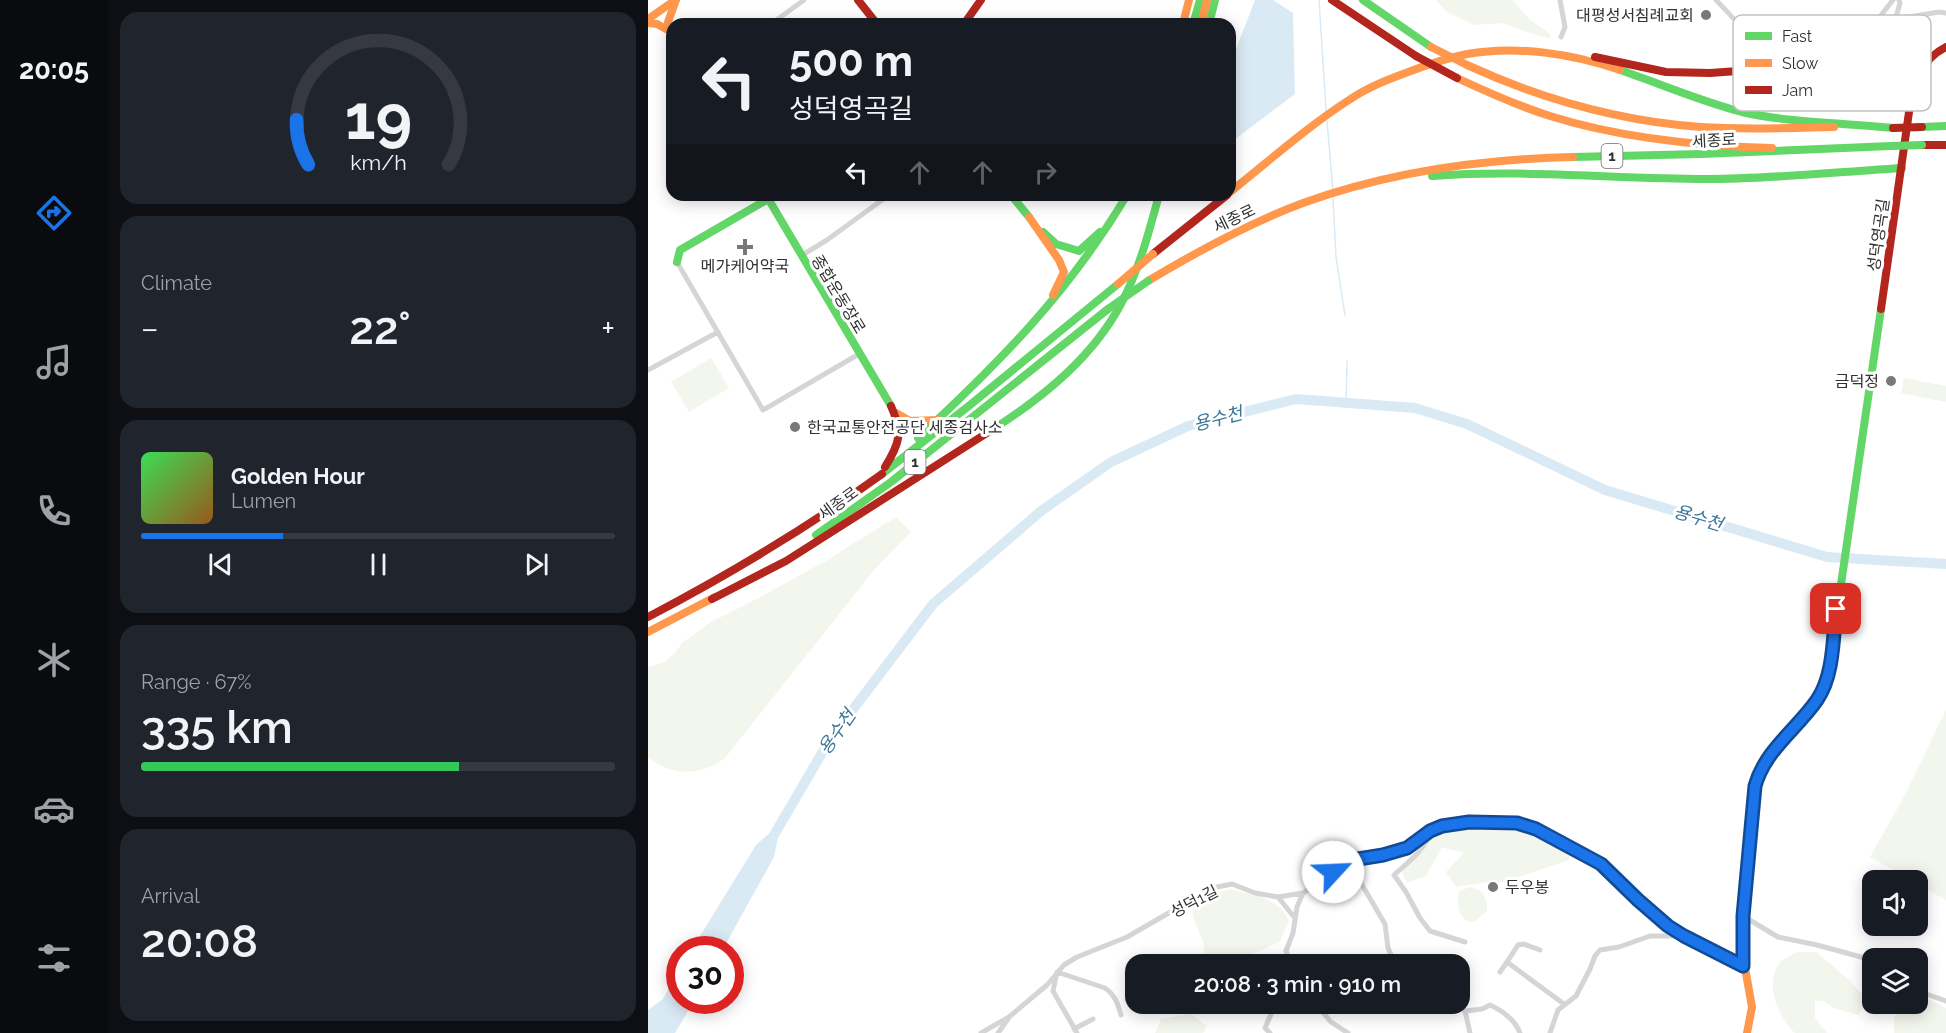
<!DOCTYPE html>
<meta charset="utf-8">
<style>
:root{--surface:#171b24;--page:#20242c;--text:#f1f3f6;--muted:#9ea1a6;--line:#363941;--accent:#1a73e8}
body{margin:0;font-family:Raleway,"Noto Sans KR",sans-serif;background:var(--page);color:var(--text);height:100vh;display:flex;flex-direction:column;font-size:22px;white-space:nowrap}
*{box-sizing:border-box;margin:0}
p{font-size:20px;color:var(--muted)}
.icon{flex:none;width:33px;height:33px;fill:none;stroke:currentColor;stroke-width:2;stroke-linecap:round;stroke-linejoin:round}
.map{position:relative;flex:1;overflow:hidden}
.drawer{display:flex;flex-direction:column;gap:12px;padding:12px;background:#0d0f14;width:540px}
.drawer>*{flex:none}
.banner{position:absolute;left:18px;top:18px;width:570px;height:183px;border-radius:18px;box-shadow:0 3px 15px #0003;background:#171b24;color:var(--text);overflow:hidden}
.buttons{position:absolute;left:1214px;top:870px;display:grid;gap:12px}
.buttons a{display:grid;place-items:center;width:66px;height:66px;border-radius:12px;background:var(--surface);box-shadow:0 3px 15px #0003;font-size:30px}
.speed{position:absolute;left:18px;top:936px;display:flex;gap:12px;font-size:30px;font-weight:700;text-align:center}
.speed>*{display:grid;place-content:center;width:78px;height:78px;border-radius:50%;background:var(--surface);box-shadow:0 3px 15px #0003;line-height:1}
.speed .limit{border:9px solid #d22;background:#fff;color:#111}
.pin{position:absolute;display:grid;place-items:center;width:51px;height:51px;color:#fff;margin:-26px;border-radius:12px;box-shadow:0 3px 9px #0006}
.me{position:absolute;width:66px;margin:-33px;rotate:65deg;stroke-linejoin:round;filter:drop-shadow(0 0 4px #0008)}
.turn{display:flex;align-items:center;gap:21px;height:126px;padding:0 24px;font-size:27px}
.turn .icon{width:78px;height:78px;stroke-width:2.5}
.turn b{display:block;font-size:42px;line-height:51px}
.lanes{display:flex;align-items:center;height:57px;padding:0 24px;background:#0003;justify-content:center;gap:30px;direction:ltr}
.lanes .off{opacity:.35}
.big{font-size:45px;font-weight:600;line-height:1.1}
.drawer .widget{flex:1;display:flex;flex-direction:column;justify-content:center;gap:9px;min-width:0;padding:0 21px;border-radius:18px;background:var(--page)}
.drawer .dial{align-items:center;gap:0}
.dial svg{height:156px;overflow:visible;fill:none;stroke:var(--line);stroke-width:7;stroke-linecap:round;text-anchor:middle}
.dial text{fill:var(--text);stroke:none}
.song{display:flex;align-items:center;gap:18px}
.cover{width:72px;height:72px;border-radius:9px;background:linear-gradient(135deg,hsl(130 70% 55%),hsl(30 70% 35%))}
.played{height:6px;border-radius:3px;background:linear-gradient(90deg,var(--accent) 30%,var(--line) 30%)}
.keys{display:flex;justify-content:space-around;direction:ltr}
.heat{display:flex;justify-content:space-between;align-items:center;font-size:33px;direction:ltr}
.charge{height:9px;border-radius:4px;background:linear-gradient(90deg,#34c759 67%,var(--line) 0)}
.trip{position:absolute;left:477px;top:954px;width:345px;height:60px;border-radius:18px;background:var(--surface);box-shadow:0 3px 15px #0003;font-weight:600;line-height:60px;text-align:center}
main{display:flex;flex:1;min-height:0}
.tab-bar{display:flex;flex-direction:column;width:108px;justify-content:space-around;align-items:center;background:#090b0e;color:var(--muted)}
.tab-bar .icon{width:42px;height:42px}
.tab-bar .current{color:var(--accent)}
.tab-bar b{font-size:27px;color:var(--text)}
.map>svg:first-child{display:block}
</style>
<main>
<nav class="tab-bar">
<b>20:05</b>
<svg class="icon current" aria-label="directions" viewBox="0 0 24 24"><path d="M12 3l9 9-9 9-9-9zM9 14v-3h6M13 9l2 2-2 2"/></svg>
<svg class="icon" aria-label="music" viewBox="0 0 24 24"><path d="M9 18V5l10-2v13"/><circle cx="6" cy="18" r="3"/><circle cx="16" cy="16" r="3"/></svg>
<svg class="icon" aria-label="phone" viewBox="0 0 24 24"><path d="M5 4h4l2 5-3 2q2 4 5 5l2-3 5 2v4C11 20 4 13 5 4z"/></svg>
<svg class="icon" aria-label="climate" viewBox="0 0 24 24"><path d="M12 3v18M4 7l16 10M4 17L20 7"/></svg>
<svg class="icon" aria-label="car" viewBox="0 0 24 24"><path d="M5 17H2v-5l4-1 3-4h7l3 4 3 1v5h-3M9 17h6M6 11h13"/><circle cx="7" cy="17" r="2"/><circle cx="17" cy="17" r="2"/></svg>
<svg class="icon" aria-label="filters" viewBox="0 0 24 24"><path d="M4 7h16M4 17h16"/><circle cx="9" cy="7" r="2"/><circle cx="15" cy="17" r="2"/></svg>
</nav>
<section class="drawer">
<div class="widget dial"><svg viewBox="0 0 100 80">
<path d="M14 69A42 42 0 1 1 86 69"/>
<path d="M14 69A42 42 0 0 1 8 46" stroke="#1a73e8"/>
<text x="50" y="56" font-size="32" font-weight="700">19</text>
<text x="50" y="72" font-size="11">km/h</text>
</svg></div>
<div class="widget"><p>Climate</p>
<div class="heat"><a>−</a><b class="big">22°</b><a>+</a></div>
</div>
<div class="widget">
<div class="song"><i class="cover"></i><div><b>Golden Hour</b><p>Lumen</p></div></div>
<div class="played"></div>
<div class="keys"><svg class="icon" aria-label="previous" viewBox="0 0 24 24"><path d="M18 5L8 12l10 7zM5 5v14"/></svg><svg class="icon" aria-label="pause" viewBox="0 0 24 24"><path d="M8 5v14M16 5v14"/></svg><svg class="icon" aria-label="next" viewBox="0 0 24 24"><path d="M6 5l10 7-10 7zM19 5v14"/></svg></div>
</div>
<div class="widget"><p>Range · 67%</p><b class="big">335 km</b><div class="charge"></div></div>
<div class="widget"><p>Arrival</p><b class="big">20:08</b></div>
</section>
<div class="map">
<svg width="1298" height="1033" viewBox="0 0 1298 1033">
<rect width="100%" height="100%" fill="#fff"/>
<path fill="#f2f6ed" d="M788,0H864L881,19L901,33L903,38L891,36L854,23L826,25L799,12Z
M63,358L81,388L41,412L23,382Z
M1256,378L1298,386V402L1253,393Z
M248,517L263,532L226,570L77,758C51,776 26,777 0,757V667L17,662L27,653L34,643L63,622L103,602L176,562Z
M1298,710V900L1269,884V880H1263L1222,857L1257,795Z
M827,827L868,828L889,835L922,852L921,860L856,882H839L808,887L798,872L816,853L794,847L778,876L759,883L754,872L766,859L783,835L803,828Z
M823,887C835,890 840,898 839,911L827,921L821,922C810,917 810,904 810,894L813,890Z
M583,889C606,896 631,897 641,921L632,941L612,951L594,957L591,964H558L555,941L545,918L544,907L561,894Z
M1149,952H1168L1200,979L1220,1001L1210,1015L1186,1008L1175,1001H1167V1018L1179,1033H1147C1131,1018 1115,983 1132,963C1136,958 1144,955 1149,952Z
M1279,998L1298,1008V1033H1246V1017L1260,1004H1269V1000Z
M543,1014L559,1026L555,1033H507L513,1019Z"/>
<path fill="#daeaf4" d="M607,0H625L645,13L647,94L582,143V65Z
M133,823L126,857L75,949H44L108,845Z
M31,970L32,1000L46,1001L27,1033H0V1010L15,999Z"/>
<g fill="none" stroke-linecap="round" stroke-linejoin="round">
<path stroke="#daeaf4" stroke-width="1.5" d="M671,0L678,110
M679,121L685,191
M685,198L688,257L697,315
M698,403L699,361"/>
<path stroke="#daeaf4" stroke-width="10" d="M126,835L181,741L285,604L393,511L463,462L540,426L648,399L767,408L819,424L957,490L1179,557L1298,564"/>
<path stroke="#d5d5d5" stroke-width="5" d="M912,0L917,27L913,37
M1068,0C1087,20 1111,43 1118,69L1171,67L1200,73L1217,75L1242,72L1275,64
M1255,18L1291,12L1298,13
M1247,21L1252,3L1251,0
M123,24L156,0
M1190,70L1245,0
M153,256L179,240L241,195
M29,262L115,410L211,354
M0,370L70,332
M782,831C778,850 759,863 746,875L758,892L772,918L782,931L817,942
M709,860L713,883L737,924L740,948L747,964
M630,897L646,917
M1095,916L1130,937L1169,945L1224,960
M859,962L870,945L876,944L892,950
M643,964L638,951L645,933L649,907L655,893
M852,972L859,962L916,1004
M1269,994L1275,993L1298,1001
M668,1004L683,1022L700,1033
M426,1029L445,1019
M333,1033L361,1017L399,985L416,965L429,957L479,937L564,888L584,884L607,893L630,897L655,893L704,860L735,855L759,848L782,831L806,823H869L888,829L953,864L990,900L1020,926L1036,936L1095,966
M350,1033L360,1019
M429,1033L405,991L409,972L457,988C467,995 470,1004 473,1015
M622,1033L617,1028L624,1012L630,1004
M822,1033L817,1011L834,1009L842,1005C855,1011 867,1020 872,1033
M902,1033L910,1010L928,996L942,969L947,956L952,950L971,947L1002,936H1034"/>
<path stroke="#63d668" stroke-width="8" d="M715,0L783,47
M545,24L552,0
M561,24L567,0
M972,70C1013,84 1052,101 1094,112C1143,123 1195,123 1245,128
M1274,127L1298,126
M925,157L1053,154L1243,146
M784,176C876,169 966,179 1058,179C1123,179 1189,172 1254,168
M118,195L243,406
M363,195L381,217
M395,232L408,244L431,251L452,232
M29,262L32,250L127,195
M350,426C399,394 445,356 473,304C491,270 501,232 511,195
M270,438C352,362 421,292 479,195
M234,474L322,405L470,284
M168,535L243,482L460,309
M1162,710L1174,690L1181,667L1233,309"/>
<path stroke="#ff974d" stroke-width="8" d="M0,19L26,1
M0,23L9,24L20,30
M535,24L541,0
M553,24L559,0
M24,36L20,22L28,0
M819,65C893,99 971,121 1053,127C1097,130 1142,128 1186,127
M809,78C839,92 870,106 902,116C972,138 1051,146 1124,148
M582,192C621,161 659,127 701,100C720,87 741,79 763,71C781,64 800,58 819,54C869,45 925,54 972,70
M381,217L411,260L416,272L405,295
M500,281C550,251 601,223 655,203C741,172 835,159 925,157
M248,413L262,421L290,420
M0,632L67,597
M1099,1033L1104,1007L1094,951V919L1107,786L1118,761L1162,710"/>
<path stroke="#b3261e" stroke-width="8" d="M210,0L229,24
M684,0L768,56
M316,24L333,0
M947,57L1018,72L1062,73L1118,69
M1274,145H1298
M505,254L579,195
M1233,309L1262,105C1267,80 1274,59 1298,47
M237,467C252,443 255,433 243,406
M64,599L138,561L350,426
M0,617C82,574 159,528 234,474"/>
<path stroke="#63d668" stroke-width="8" d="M1243,146L1274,145
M460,309L500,281"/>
<path stroke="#ff974d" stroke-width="8" d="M783,47L819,65
M470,284L505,254"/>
<path stroke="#b3261e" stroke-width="8" d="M768,56L809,78
M1245,128L1274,127"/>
</g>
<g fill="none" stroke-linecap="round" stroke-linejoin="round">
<g stroke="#114b97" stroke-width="15">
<path id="route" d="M685,872L704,860L735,855L759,848L782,831L794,826L821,822L869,823L888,829L953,864L990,900L1020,926L1036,936L1095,966V916L1107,786C1117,750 1149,729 1169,700C1186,675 1185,638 1188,609"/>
</g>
<use href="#route" stroke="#1a73e8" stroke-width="10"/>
</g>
<g fill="#797979" stroke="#fff" stroke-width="2">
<circle cx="1058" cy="15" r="6"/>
<path d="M94 238h6v6h6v6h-6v6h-6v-6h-6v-6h6z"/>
<circle cx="1243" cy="381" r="6"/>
<circle cx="147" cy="427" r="6"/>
<circle cx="845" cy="887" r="6"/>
</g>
<g text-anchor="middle" stroke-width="6" stroke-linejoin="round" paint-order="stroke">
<g fill="#fff" stroke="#6f6f6f" stroke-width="1.5">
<rect x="953.5" y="144" width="21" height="24" rx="4.5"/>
<rect x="256.5" y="450" width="21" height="24" rx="4.5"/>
</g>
<g font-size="15" font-weight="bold" fill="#313131">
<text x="964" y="161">1</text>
<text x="267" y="467">1</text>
</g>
<g font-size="16" fill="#313131" stroke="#fff" text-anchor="end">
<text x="1046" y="21">대평성서침례교회</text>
<text x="97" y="272" text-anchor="middle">메가케어약국</text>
<text x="1231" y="387">금덕정</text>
<text x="159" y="433" text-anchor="start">한국교통안전공단 세종검사소</text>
<text x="857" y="893" text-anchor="start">두우봉</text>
</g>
<g font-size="16" fill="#313131" stroke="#fff">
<text transform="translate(1066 140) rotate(-3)" y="6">세종로</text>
<text transform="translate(586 218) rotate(-26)" y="6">세종로</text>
<text transform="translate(1230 235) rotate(-82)" y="6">성덕영곡길</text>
<text transform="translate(191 294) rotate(59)" y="6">종합운동장로</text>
<text transform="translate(190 503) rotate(-36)" y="6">세종로</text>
<text transform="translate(546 901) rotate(-27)" y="6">성덕1길</text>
</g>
<g font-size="18" font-style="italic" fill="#397698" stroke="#fff">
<text transform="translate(570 419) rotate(-14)" y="6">용수천</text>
<text transform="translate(1050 518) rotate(17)" y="6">용수천</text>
<text transform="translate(189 732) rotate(-55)" y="6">용수천</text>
</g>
</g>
<rect x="1085" y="15" width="198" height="96" rx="9" fill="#fff" stroke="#c1c1c1" stroke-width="1.5"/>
<rect x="1097" y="32" width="27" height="8" fill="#63d668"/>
<rect x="1097" y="59" width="27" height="8" fill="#ff974d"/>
<rect x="1097" y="86" width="27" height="8" fill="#b3261e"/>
<g font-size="16" fill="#313131">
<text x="1134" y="42">Fast</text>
<text x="1134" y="69">Slow</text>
<text x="1134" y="96">Jam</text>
</g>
</svg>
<div class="buttons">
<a><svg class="icon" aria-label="sound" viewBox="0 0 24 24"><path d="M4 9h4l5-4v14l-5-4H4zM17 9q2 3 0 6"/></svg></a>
<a><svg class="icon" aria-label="layers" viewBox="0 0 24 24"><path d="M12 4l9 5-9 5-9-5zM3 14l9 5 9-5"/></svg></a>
</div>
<div class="speed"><div class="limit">30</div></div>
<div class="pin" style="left:1188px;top:609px;background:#d93025"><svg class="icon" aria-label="arrive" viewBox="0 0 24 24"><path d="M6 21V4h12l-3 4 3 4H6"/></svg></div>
<svg class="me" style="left:685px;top:872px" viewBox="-20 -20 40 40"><circle r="19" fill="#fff"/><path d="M0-13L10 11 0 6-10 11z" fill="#1a73e8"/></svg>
<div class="trip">20:08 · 3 min · 910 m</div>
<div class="banner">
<div class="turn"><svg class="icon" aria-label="left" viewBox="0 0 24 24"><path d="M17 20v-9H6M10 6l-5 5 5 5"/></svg><div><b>500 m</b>성덕영곡길</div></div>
<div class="lanes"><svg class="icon" aria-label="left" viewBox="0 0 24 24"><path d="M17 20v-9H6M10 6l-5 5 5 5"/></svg><svg class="icon off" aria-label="ahead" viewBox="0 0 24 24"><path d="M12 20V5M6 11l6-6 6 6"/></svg><svg class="icon off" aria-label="ahead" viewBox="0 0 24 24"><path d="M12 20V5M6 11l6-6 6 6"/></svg><svg class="icon off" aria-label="right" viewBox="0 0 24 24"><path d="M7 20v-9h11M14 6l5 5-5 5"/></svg></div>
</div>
</div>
</main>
